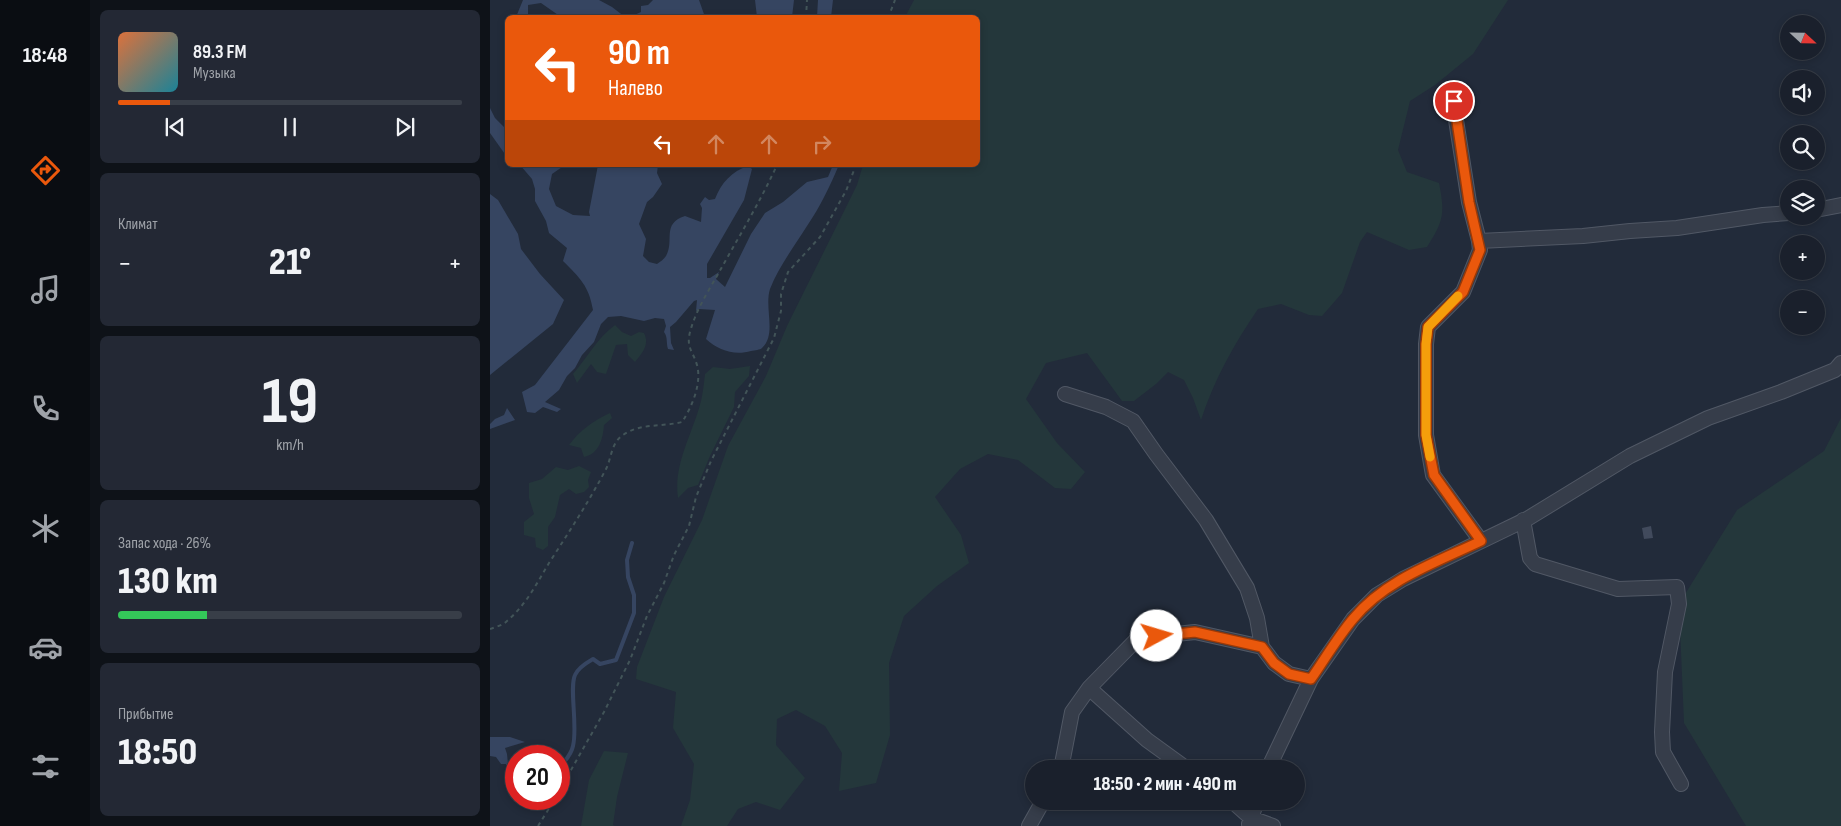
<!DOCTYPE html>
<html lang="ru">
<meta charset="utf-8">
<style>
:root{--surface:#1a202c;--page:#232834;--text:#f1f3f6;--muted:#9fa3a9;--line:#383e48;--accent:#ea580c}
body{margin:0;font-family:"Sofia Sans Condensed",sans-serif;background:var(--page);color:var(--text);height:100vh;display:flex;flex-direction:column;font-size:19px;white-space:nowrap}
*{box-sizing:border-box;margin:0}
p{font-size:16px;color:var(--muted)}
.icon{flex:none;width:28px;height:28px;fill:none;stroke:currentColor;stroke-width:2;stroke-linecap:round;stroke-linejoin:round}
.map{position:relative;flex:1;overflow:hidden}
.panel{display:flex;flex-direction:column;gap:10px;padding:10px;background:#0e1218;width:400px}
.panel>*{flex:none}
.top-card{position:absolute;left:15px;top:15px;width:475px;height:152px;border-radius:8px;box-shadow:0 2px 8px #0003,0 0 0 1px var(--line);background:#ea580c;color:#fff;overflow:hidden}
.needle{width:32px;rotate:112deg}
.controls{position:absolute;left:1290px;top:15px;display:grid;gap:10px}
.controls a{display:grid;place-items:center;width:45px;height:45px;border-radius:50%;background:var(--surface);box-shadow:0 2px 8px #0003,0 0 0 1px var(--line);font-size:25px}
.speed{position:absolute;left:15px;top:745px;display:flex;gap:10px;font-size:25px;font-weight:700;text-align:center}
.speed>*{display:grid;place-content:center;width:65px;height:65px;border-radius:50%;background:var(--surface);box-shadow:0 2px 8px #0003,0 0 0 1px var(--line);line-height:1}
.speed .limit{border:8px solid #d22;background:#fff;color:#111}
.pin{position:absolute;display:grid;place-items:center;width:42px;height:42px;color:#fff;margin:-21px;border:2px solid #fff;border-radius:50%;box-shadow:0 1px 5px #0007}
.me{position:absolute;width:55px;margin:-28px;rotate:84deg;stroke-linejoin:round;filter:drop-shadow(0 0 4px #0008)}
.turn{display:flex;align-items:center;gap:18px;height:105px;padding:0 20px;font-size:22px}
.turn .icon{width:65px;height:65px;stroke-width:2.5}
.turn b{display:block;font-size:35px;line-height:42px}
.lanes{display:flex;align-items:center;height:48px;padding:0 20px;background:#0003;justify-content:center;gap:25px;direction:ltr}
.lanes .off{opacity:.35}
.big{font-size:38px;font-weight:800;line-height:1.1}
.panel .tile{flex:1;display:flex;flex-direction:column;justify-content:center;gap:8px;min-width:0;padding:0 18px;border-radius:8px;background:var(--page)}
.panel .dial{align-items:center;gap:0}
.dial b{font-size:65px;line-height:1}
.song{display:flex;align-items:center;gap:15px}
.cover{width:60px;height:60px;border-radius:8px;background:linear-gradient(135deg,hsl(20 70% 55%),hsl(190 70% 35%))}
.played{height:5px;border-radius:2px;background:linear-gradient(90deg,var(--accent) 15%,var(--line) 15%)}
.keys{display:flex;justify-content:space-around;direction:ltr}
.heat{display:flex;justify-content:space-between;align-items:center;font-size:28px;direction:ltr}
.charge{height:8px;border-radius:4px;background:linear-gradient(90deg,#34c759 26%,var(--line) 0)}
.trip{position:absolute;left:535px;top:760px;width:280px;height:50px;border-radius:25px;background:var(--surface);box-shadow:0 2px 8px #0003,0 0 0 1px var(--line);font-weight:800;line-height:50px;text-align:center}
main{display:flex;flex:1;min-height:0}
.tab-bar{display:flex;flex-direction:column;width:90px;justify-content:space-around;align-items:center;background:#0a0d12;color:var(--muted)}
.tab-bar .icon{width:35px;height:35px}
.tab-bar .selected{color:var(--accent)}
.tab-bar b{font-size:22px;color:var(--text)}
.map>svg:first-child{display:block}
</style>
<main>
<nav class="tab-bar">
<b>18:48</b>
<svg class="icon selected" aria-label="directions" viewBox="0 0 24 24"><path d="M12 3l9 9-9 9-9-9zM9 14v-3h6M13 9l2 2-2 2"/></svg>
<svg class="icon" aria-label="music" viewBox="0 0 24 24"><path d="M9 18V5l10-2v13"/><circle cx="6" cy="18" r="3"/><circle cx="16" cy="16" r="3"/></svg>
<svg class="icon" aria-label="phone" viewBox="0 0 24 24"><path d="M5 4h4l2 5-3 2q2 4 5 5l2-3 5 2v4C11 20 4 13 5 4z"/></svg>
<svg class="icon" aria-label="climate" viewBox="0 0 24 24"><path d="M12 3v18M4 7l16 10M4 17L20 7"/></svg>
<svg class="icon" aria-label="car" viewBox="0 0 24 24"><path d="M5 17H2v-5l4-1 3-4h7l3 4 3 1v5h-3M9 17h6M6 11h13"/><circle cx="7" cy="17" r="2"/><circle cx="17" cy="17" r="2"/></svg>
<svg class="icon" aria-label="filters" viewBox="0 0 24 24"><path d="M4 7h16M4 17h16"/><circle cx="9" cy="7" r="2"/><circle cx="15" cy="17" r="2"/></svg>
</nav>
<section class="panel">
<div class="tile">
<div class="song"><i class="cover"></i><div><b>89.3 FM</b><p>Музыка</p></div></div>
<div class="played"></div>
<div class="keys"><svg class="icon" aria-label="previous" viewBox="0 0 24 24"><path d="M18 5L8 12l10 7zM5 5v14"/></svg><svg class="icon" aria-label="pause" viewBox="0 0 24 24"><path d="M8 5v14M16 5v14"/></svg><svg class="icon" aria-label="next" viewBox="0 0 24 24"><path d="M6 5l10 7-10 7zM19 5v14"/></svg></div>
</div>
<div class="tile"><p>Климат</p>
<div class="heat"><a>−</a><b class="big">21°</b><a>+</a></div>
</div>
<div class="tile dial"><b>19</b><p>km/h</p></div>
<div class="tile"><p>Запас хода · 26%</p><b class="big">130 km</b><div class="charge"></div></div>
<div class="tile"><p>Прибытие</p><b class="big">18:50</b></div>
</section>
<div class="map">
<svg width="1351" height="826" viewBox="0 0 1351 826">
<rect width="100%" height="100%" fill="#222b3a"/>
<path fill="#24373b" d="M424,0H1018L983,54L945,85L920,101L908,150L917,172L949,183C955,213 954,221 937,247L919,250L877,232L870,242L852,293L832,316L819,315L791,304L768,309C744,344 724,380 711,420L703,398L694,380L678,372L666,384L644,401H632L597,353L556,363L536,399L567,443L595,472L581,489L565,488L528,460L498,454L470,469L445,497L471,535L479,563L447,586L414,616L399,663L400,735L386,783L349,791L352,753L335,726L306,710L287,719L286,745L315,778L290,810L266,802L248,809L237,826H191L200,800L204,764L183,728L186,692L146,679L147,667L174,597L212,520L238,446L276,376L297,326L367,185L373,165H488V18L415,17Z
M125,325L132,332L141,336L149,332L154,333C160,345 152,353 145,362L138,355L137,344L126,345L116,374L107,372L101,364L87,383L83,374C97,358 108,337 125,325Z
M260,366L259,376L245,392L244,407L220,456L208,485L198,488L188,498C183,464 203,433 211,401C213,392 214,383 215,374L223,367L240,369Z
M120,413L122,418L114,425C113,439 109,454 94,457L91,448L79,445C90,430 103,421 120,413Z
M1351,418V826H1256L1194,723L1189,604L1247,510L1334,451Z
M89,466L101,472L98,480L99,487L94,492L86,494L79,489L70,495L65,517L58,527V546L53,550L46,547L45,538L34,535V522L44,514L39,498V483L52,479L66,467L78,470Z
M114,751L138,753L127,797L123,825L125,826H91L99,780Z"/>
<path fill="#364561" d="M33,0H109L122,7L135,17H71L51,3L38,5V17H26Z
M163,0H209L215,17H140L151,12V6L158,5Z
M265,0H304L302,17H267Z
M328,0H343L341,17H327Z
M0,108L5,118L17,130V157L0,133Z
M30,165H75L62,174L59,189L66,206L83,215L100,216L99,212L108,165H168L167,173L172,184L163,197L157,202L149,224L156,239L153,256L159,262L167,264C170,262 174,259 176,256C185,240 171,224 195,216L211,222L212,208L210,204L215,197L219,200L225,199C231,183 242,171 258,166L262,169L254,200L217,264V278H220L229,272L226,279L235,287L261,234L275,213L293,202L317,182L338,177L343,165H349C340,186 330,207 317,226C304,247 289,266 280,289C274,308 287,334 272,348C270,350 265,350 261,351C244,356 228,350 216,339L225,310L209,309L206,311L207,300L204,301L186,322L180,327L181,343L184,350L178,349C176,343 178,337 174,332L176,326L174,319L165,318L154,321L131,316L118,317L111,324L104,342L92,355L85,368L77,376L69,390L55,402L71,409L67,412L53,407L45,413L37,412L32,392L45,385L103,310C99,286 90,278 73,261L77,248L59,233L56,221L45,201V189L42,179Z
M0,194L8,200L28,234L31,249L50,274L74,300L63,324L0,375Z
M17,408L25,420L0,429V424L5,419L14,415Z
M0,737H20L35,742L15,748L17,754L18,764H11L6,757L0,756Z"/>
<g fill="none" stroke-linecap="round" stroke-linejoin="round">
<path stroke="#364561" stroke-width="4" d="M18,764L26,771
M69,769C74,761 81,756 83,746C88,726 79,688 85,675C88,668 96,663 103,659L110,664L126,660L144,613V595L138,577L137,560L142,543"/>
</g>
<path fill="#414a5c" d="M1161,526L1163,538L1154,539L1152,528Z"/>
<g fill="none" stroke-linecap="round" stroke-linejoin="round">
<g stroke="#515865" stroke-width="16">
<path id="minor" d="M963,101L979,202L989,241L1093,236L1140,231L1187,228L1273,215L1299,213
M1326,210L1351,205
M989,241L990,250L973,292L938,327L936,344V435L943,475L991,541
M575,394L616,407L643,421L666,454L716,520L757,588L767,618L772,647L784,663L799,674L821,679
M1033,520L1040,558L1045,564L1128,589L1187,587L1189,604L1175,672L1172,732L1173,752L1191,784
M571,769L582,712L599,688
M697,769L657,740L599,688L648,638L705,632L772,647
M778,769L821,679L863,619L887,595L913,579L1037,519L1140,456L1218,418L1291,392L1345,370L1351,363
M742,801L761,818L783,826
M759,824L767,801
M539,826L553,801"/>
</g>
<path stroke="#425458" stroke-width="2" stroke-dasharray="4 4" stroke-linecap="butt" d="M316,18L317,0
M398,18L405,0
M0,629C6,627 13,625 17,621C36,605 47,583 59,563C79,532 98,503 115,471C122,459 120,444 133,435C150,423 172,427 192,422C202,407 212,383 207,365C203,351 196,348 200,332C206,309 221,287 232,267C251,233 271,200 287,165
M69,791L114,712L140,660L157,616L174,583L184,555L199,526L206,497L221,461L284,338L291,311V294L298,272L330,237L356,191L366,165
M48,826L65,799"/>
<use href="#minor" stroke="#363d4a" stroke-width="14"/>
</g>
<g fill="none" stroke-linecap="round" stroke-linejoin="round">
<g stroke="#983908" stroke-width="12">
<path id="route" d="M667,636L705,632L772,647L784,663L799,674L821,679C835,659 847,638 863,619C895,580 947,562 991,541L944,475L936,435V344L938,327L973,292L990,250L979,202L964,101"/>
</g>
<use href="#route" stroke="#ea580c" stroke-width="9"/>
<path stroke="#f59e0b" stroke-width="9" d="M940,457L936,435V344L938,327L968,296"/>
</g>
</svg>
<div class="controls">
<a><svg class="needle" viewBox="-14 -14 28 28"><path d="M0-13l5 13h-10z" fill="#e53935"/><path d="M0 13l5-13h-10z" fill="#9fa3a9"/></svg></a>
<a><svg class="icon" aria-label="sound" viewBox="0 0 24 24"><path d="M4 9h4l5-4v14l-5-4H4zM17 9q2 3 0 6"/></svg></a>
<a><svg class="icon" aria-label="search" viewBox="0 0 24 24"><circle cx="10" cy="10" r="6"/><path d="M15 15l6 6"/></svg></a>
<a><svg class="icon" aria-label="layers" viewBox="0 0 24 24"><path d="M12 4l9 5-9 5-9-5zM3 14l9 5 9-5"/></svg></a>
<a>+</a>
<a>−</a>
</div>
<div class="speed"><div class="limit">20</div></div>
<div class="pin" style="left:964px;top:101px;background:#d93025"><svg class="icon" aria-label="arrive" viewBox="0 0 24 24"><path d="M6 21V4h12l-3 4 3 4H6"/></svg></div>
<svg class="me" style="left:667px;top:636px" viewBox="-20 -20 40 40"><circle r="19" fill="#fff"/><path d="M0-13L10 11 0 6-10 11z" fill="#ea580c"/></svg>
<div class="trip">18:50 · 2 мин · 490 m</div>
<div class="top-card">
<div class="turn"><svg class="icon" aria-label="left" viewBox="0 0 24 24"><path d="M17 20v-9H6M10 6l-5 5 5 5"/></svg><div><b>90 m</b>Налево</div></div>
<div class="lanes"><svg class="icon" aria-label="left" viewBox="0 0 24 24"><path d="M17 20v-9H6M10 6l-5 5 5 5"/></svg><svg class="icon off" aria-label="ahead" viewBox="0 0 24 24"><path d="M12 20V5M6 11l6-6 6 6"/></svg><svg class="icon off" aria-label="ahead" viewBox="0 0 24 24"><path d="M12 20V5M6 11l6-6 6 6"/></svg><svg class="icon off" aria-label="right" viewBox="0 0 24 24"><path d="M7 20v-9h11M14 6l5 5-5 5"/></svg></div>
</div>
</div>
</main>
